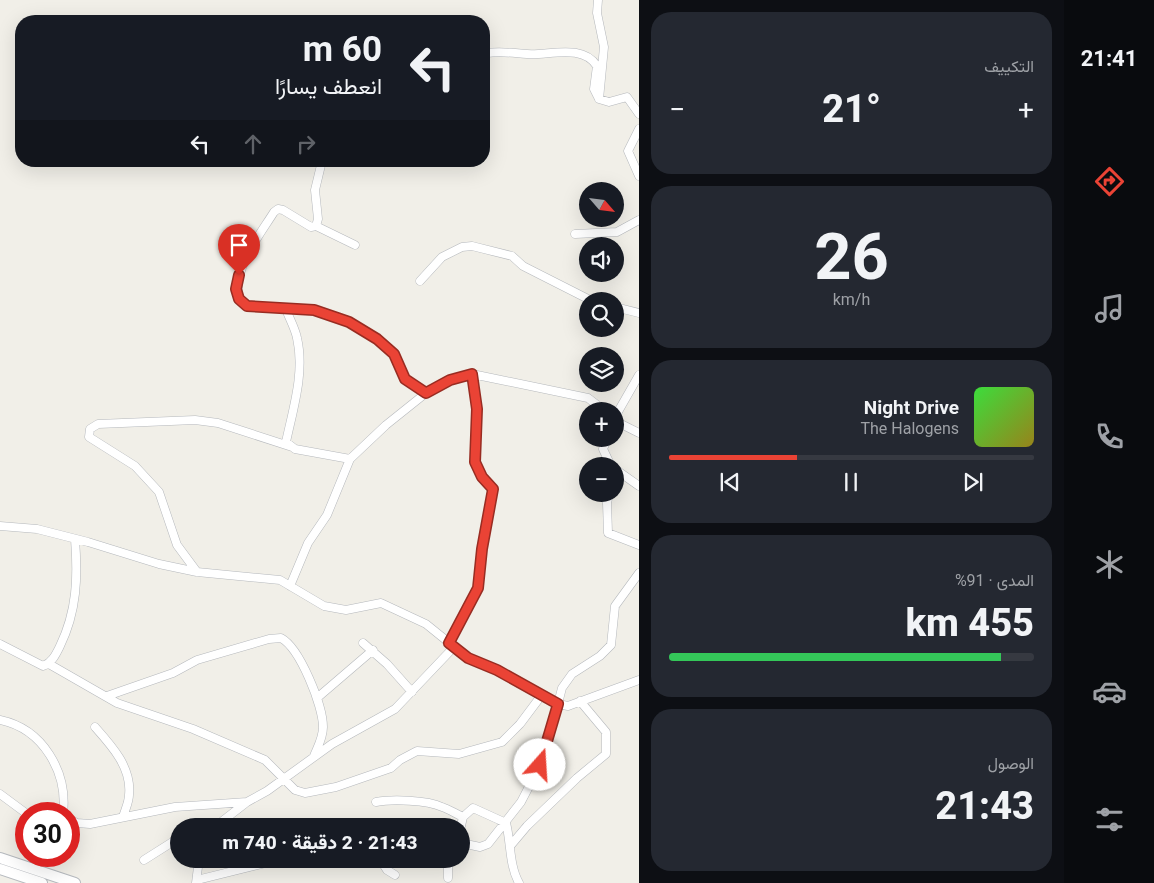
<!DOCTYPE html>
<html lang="ar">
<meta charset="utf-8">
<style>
:root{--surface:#171b24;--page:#242831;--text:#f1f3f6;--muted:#9ea1a6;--line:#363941;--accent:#ea4335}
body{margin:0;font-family:Roboto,Vazirmatn,sans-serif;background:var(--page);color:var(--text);direction:rtl;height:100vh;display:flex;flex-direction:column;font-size:19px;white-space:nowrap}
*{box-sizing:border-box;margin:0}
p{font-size:16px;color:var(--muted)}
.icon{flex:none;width:28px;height:28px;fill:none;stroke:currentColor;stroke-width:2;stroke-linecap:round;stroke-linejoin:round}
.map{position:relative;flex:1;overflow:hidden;direction:ltr}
.drawer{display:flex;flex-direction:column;gap:12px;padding:12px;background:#0d0f14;width:425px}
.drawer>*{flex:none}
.guide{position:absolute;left:15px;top:15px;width:475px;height:152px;border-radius:20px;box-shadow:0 5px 20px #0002;direction:rtl;background:#171b24;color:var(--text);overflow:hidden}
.needle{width:32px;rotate:118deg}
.tools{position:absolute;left:579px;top:182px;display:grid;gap:10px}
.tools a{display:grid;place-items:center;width:45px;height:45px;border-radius:50%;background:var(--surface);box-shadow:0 5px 20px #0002;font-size:25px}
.speed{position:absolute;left:15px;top:802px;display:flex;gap:10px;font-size:25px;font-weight:700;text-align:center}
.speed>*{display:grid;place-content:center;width:65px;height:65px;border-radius:50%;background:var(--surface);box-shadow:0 5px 20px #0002;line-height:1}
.speed .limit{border:8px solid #d22;background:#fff;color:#111}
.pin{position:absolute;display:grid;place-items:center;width:42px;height:42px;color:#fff;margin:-51px -21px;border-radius:50% 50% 50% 0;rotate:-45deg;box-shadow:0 0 5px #0007}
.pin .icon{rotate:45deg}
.me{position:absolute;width:55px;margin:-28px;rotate:19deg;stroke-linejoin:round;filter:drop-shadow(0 0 4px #0008)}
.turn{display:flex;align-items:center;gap:18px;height:105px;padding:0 25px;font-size:22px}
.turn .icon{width:65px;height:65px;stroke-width:2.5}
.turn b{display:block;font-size:35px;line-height:42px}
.lanes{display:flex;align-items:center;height:48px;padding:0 25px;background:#0003;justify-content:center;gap:25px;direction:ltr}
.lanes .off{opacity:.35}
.big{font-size:38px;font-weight:800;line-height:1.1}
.drawer .widget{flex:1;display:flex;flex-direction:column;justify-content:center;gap:8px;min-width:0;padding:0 18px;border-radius:20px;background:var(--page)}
.drawer .dial{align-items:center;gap:0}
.dial b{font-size:65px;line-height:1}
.song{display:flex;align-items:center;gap:15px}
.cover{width:60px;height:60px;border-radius:8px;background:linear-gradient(135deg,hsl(120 70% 55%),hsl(50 70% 35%))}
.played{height:5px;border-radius:2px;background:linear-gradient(90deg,var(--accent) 35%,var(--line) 35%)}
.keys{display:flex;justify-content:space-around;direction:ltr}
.heat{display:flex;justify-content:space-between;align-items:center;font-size:28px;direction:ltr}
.charge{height:8px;border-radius:4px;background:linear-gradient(90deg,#34c759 91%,var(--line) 0)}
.trip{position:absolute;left:170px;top:818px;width:300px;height:50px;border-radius:25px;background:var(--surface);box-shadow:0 5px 20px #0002;font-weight:800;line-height:50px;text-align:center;direction:rtl}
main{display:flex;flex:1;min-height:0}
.dock{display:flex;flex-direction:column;width:90px;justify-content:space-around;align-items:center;background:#090b0e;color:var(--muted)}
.dock .icon{width:35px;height:35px}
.dock .selected{color:var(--accent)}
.dock b{font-size:22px;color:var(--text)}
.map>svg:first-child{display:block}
</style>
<main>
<nav class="dock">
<b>21:41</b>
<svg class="icon selected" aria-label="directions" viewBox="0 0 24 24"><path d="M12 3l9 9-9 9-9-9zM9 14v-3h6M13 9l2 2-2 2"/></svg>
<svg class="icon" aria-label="music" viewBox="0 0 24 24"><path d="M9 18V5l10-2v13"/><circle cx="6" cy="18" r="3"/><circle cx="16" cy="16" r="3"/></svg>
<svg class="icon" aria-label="phone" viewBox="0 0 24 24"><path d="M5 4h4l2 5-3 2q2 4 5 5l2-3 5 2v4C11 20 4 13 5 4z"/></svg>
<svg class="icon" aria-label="climate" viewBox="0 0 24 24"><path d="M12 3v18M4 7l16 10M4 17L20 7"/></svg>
<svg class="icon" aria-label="car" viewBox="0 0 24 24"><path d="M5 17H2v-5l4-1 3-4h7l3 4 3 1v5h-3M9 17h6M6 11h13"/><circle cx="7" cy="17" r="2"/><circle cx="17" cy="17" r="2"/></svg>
<svg class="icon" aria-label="filters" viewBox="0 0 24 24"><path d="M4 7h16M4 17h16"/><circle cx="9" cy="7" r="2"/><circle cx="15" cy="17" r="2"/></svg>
</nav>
<section class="drawer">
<div class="widget"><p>التكييف</p>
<div class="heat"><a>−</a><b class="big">21°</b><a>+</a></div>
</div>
<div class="widget dial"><b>26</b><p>km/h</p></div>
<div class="widget">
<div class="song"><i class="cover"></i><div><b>Night Drive</b><p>The Halogens</p></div></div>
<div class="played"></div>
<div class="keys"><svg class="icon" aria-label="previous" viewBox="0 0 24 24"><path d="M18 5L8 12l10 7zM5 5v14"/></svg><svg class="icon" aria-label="pause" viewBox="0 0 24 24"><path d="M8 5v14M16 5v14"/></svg><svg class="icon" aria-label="next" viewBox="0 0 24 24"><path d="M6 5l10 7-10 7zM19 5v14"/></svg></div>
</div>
<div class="widget"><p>المدى · 91%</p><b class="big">455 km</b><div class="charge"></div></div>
<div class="widget"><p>الوصول</p><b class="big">21:43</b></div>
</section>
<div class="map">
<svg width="639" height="883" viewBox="0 0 639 883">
<rect width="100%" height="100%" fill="#f1efe8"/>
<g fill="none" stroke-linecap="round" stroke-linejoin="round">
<g stroke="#b5b8bc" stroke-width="9">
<path id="street" d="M598,0L597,13L604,47L599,99
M487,53C501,51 513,53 527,54C548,56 582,43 597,66L594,89L599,99L609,102L627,97L639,114
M639,129L628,151L639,176
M322,161L315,190L318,219L316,226L311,227L283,210L278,209L274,212C259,236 232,269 239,299L252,307L314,310L349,322L377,339L394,354L405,379L426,393
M316,226L355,245
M575,234L617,232L639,220
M420,281L442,257L462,247L472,246L512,256L523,266L592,301
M615,307L639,313
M286,309C289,318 295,328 297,338C305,372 293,409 286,442L295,449L350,459
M615,417L639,375
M615,421L639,433
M607,439L603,449L611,466
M615,469L639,486
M609,494L607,503L608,533L639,545
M0,526L37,529L88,542L159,564L197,572L280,580L324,606L346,610L381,603L426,624L468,658L497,670L558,704L568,706L639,680
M197,572L177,545L159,492L135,466L89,437L90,429L98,424L195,420L218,423L289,446
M290,586L308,543L327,515L350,459L386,425L426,393L450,380L472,374L588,398L605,411
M363,643L387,664L412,692
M449,643L478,588L482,549L493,489L482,477L475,462L477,409L472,374
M0,644L43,666C52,663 56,654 60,646C77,611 78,577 75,539
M49,664L117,703L193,729L265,760L295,790L305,793L336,787L391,768L400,760L417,751L459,754L502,742L520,724L541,696
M107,696L173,673L197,660L269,639L281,638C300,648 323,706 323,727C323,738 318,746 314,756
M317,698L373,650
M0,720C43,729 68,772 63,814
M95,727C112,746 132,768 129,795C129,802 125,810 123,817
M0,794L27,814
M247,802L267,791L332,744L395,709L454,647
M376,802C392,799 427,800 442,807C449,809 456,814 463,817
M69,819L77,823L90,824L175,807L247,802L216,826
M461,826L463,817L473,808L506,823C511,842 509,865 519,883
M461,843L480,847L488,844L521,802L535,775L545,754L562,688L572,674L600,656L611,645L615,606L639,573
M511,845L527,826L577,778L606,754V732L580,701
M380,859L387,870L395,875
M448,859V878
M144,860L174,841H179
M197,880L282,859
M196,883L199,859"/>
</g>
<g stroke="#b6babf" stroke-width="12">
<path id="secondary" d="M0,858L75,883
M0,869L42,883"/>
</g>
<use href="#street" stroke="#fff" stroke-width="8"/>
<use href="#secondary" stroke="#fff" stroke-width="10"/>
</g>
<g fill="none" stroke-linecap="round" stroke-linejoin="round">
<g stroke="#982c22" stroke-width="12">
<path id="route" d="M239,275L236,289L239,299L247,306L314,310L349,322L377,339L394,354L405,379L426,393L450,380L472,374L477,409L475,462L482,477L493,489L482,549L478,588L449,643L468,658L497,670L558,704L540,765"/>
</g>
<use href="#route" stroke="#ea4335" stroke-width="9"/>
</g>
</svg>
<div class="tools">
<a><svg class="needle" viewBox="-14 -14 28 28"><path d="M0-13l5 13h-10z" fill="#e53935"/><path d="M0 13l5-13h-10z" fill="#9ea1a6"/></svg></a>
<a><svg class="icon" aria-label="sound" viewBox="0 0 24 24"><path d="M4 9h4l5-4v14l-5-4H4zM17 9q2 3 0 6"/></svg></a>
<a><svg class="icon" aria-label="search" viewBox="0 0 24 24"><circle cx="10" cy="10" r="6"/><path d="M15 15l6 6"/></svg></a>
<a><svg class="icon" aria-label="layers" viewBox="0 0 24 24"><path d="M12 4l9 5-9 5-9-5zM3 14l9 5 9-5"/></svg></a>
<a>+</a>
<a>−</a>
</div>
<div class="speed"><div class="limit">30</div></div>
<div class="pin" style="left:239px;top:275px;background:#d93025"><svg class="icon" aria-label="arrive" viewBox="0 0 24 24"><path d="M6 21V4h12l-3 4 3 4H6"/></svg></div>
<svg class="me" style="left:540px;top:765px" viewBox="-20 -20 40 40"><circle r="19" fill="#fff"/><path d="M0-13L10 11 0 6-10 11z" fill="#ea4335"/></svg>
<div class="trip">21:43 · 2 دقيقة · 740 m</div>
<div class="guide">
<div class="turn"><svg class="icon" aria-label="left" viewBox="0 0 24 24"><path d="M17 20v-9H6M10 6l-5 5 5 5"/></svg><div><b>60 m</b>انعطف يسارًا</div></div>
<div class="lanes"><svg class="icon" aria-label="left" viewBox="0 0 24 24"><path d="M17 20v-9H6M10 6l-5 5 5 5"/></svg><svg class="icon off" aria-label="ahead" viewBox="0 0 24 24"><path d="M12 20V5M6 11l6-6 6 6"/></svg><svg class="icon off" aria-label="right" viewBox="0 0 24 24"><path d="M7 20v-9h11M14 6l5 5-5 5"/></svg></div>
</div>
</div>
</main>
